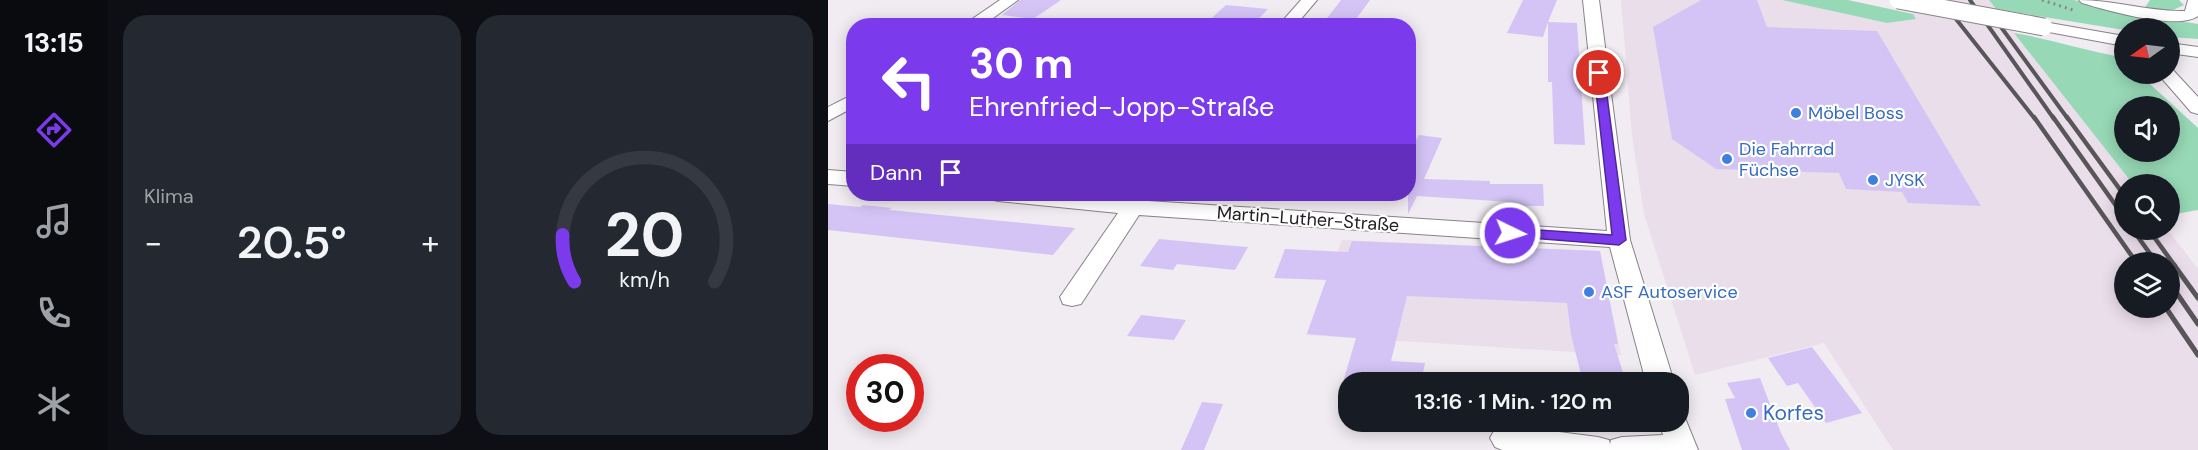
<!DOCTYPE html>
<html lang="de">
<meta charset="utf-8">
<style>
:root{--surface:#171b24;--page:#242831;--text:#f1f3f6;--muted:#9ea1a6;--line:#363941;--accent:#7c3aed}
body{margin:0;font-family:"DM Sans",sans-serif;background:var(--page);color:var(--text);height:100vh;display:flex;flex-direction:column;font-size:22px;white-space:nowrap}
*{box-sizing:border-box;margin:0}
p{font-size:20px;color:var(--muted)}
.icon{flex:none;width:33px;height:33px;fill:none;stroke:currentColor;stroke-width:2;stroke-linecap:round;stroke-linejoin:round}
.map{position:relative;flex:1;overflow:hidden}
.side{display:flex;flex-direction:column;gap:15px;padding:15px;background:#0d0f14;width:720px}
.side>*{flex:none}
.top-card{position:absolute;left:18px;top:18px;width:570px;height:183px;border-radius:24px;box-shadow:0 3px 15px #0003;background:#7c3aed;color:#fff;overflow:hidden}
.needle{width:39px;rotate:256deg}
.fabs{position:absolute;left:1286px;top:18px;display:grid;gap:12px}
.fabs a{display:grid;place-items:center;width:66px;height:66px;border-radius:50%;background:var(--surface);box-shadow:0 3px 15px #0003;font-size:30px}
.speed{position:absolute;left:18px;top:354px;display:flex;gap:12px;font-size:30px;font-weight:700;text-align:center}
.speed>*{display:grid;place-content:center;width:78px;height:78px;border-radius:50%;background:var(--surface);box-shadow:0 3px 15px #0003;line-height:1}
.speed .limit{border:9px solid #d22;background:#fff;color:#111}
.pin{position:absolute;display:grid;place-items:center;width:51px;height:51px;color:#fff;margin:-26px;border:3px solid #fff;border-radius:50%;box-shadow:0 2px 6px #0007}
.me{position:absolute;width:66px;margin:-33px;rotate:94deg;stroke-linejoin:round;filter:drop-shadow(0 0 4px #0008)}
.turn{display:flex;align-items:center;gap:21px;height:126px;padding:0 24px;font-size:27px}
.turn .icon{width:78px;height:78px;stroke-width:2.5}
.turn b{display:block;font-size:42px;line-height:51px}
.then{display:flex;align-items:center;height:57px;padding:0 24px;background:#0003;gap:12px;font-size:22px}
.big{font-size:45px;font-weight:600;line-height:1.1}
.side .widget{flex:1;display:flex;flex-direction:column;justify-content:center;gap:9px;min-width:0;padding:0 21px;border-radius:24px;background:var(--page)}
.side .dial{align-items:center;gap:0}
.dial svg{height:156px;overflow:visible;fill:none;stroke:var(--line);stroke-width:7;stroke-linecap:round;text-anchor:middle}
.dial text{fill:var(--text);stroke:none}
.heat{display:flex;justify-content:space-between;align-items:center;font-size:33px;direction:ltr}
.side .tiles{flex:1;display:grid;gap:15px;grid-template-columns:repeat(2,1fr)}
.trip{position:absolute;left:510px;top:372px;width:351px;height:60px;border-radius:24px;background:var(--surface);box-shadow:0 3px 15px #0003;font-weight:600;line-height:60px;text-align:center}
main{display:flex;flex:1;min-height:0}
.menu{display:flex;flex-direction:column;width:108px;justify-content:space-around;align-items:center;background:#090b0e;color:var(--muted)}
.menu .icon{width:42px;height:42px}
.menu .current{color:var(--accent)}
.menu b{font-size:27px;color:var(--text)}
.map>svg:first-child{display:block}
</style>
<main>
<nav class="menu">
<b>13:15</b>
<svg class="icon current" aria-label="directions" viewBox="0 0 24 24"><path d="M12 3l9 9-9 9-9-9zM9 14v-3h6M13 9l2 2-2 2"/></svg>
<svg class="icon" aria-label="music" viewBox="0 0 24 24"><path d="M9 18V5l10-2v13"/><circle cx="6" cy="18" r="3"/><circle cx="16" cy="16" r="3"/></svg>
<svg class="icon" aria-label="phone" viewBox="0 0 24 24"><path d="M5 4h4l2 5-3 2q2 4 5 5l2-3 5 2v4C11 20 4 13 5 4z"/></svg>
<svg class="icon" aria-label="climate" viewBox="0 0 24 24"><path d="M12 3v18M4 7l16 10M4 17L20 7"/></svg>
</nav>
<section class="side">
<div class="tiles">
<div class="widget"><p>Klima</p>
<div class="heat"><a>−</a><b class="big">20.5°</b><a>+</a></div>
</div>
<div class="widget dial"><svg viewBox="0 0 100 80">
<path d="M14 69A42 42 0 1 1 86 69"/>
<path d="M14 69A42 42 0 0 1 8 45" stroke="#7c3aed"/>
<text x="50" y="56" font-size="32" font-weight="700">20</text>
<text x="50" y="72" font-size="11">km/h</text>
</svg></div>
</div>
</section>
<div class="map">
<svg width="1370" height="450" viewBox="0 0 1370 450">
<rect width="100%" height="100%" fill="#f1ebf2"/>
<path fill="#eadeeb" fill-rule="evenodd" d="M793,0H954L1059,23L1088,19L1077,0H1161L1305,184H1296V230H1340L1370,269V450H1065L996,343L867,375L816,214L804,135ZM1296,262H1341V308H1296Z
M514,240L772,251L793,355L478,335Z"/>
<path fill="#97d9b6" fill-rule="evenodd" d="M954,0H1020L1085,14L1088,19L1059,23Z
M1161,0H1246L1276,9L1370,24V39L1341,37V28L1296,30L1168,9Z
M1322,0H1351L1356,5L1343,11L1315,10Z
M1186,33C1222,39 1256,50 1292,57L1296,60V74H1311L1370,128V210L1341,215V184H1305ZM1341,106V152H1296V106Z"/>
<path fill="#d4c4f6" d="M192,0H233L205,19L174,15Z
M513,0H542L523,26H493Z
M695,0H729L720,22L749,23L757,145L726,144L724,82H720V22L715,37L679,33Z
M873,0H929L939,27L1049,31L1153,206L1080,203L1074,192L1018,189L1011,173L888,169L844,139L825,27Z
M398,5L440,9L424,26H375Z
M591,135L614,138L596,179L662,181V184H715L716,206H683V202L589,196L580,214V155Z
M0,204L32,207L35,205L64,208L61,210L247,228L225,255L0,230Z
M331,239L395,245L420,247L407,270L349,264L345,270L312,266Z
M524,241L772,251L790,344H786L798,382H755L743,335L739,303L579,296L563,361L597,363L593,382H515L528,338L479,334L498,280L446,278L457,249L520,252Z
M313,315L358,320L346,340L299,336Z
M984,347L1034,413L998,423L970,383L959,386L940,358Z
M932,378L953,433L962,450H914L897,399L907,398L899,383Z
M374,402L395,404L376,450H353Z"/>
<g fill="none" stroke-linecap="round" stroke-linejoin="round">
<g stroke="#888388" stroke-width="2">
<path id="minor" d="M172,0H190L154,26H134Z
M473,0H489L467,26H450Z
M755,0H771L802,240L846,382H818L782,247L311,215L253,304L244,306L235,304L232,297L290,213L170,201L162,199L159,194H238L299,199L303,194H321L323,197L320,201L779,231Z
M1251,0C1287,0 1321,12 1357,11L1360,0H1370V16C1350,31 1277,10 1254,3Z
M1216,22L1296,36V46L1210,30L1208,27Z
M1341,43L1370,47V57L1341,53Z
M1341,69L1345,70L1370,97V114L1363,112L1330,74H1341Z
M26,94V107L0,121V107Z
M0,170L26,172V186L0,184Z
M850,411L855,413L870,450H674L667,447L662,438L667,429L677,425L770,437L781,440L782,444L783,440L794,437L835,435L831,422H850Z"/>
</g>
<path stroke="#8b878c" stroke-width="3" stroke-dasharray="2 4" stroke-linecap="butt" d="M1214,0L1245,10"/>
<use href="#minor" fill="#fff" fill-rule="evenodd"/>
<path stroke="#595659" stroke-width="4" d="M1113,0L1207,119
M1142,0L1226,119
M1165,16L1240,119"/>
<path stroke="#595659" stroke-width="4.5" d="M1206,117L1308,262
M1225,117L1296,217
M1239,117L1296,195
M1305,230L1328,262
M1321,230L1347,266"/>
<path stroke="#595659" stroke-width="5" d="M1346,265L1370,298
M1341,282L1370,324
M1338,308L1370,355"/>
<g stroke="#888388" stroke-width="19" stroke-linecap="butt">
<path id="minor-bridge" d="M1070,0L1216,27"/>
</g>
<use href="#minor-bridge" stroke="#fff" stroke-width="17"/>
</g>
<path fill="#7c3aed" stroke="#51269a" stroke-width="1.5" d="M771,70L776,73L798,240L791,245L677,236L675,233L677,229L682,228L784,235L766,73Z"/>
<g fill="#3f7fe0" stroke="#fff" stroke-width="2">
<circle cx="968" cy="113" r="6"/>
<circle cx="899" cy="159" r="6"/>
<circle cx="1045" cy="180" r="6"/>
<circle cx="761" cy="292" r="6"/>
<circle cx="923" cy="413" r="6"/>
</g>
<g text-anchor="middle" stroke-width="4.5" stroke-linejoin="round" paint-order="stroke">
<g font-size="18" fill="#366cbe" stroke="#fff" text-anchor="start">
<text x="980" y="119">Möbel Boss</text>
<text x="911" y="155">Die Fahrrad<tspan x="911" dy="21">Füchse</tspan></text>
<text x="1057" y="186">JYSK</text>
<text x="773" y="298">ASF Autoservice</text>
</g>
<g font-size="18" fill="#222022" stroke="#fff">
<text transform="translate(480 219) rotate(4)" y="6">Martin-Luther-Straße</text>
</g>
<g font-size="21" fill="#366cbe" stroke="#fff" text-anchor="start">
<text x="935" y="420">Korfes</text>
</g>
</g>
</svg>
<div class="fabs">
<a><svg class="needle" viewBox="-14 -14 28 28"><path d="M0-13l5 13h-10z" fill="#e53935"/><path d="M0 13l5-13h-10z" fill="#9ea1a6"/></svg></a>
<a><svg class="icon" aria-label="sound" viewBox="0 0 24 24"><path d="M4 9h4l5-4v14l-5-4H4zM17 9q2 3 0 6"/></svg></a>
<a><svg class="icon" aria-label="search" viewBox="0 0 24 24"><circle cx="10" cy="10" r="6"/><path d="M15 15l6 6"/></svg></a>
<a><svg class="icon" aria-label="layers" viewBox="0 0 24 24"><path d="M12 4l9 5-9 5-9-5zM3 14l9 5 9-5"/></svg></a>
</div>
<div class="speed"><div class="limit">30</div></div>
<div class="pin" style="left:771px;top:73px;background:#d93025"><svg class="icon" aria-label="arrive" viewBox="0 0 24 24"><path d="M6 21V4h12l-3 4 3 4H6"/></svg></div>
<svg class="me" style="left:682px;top:233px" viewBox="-20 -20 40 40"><circle r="17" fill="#7c3aed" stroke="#fff" stroke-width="3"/><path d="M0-11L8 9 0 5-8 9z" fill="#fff"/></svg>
<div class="trip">13:16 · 1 Min. · 120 m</div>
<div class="top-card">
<div class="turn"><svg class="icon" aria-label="left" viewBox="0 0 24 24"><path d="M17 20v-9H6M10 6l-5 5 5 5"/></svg><div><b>30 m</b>Ehrenfried-Jopp-Straße</div></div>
<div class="then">Dann<svg class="icon" aria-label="arrive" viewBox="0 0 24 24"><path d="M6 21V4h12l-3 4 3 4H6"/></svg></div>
</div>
</div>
</main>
